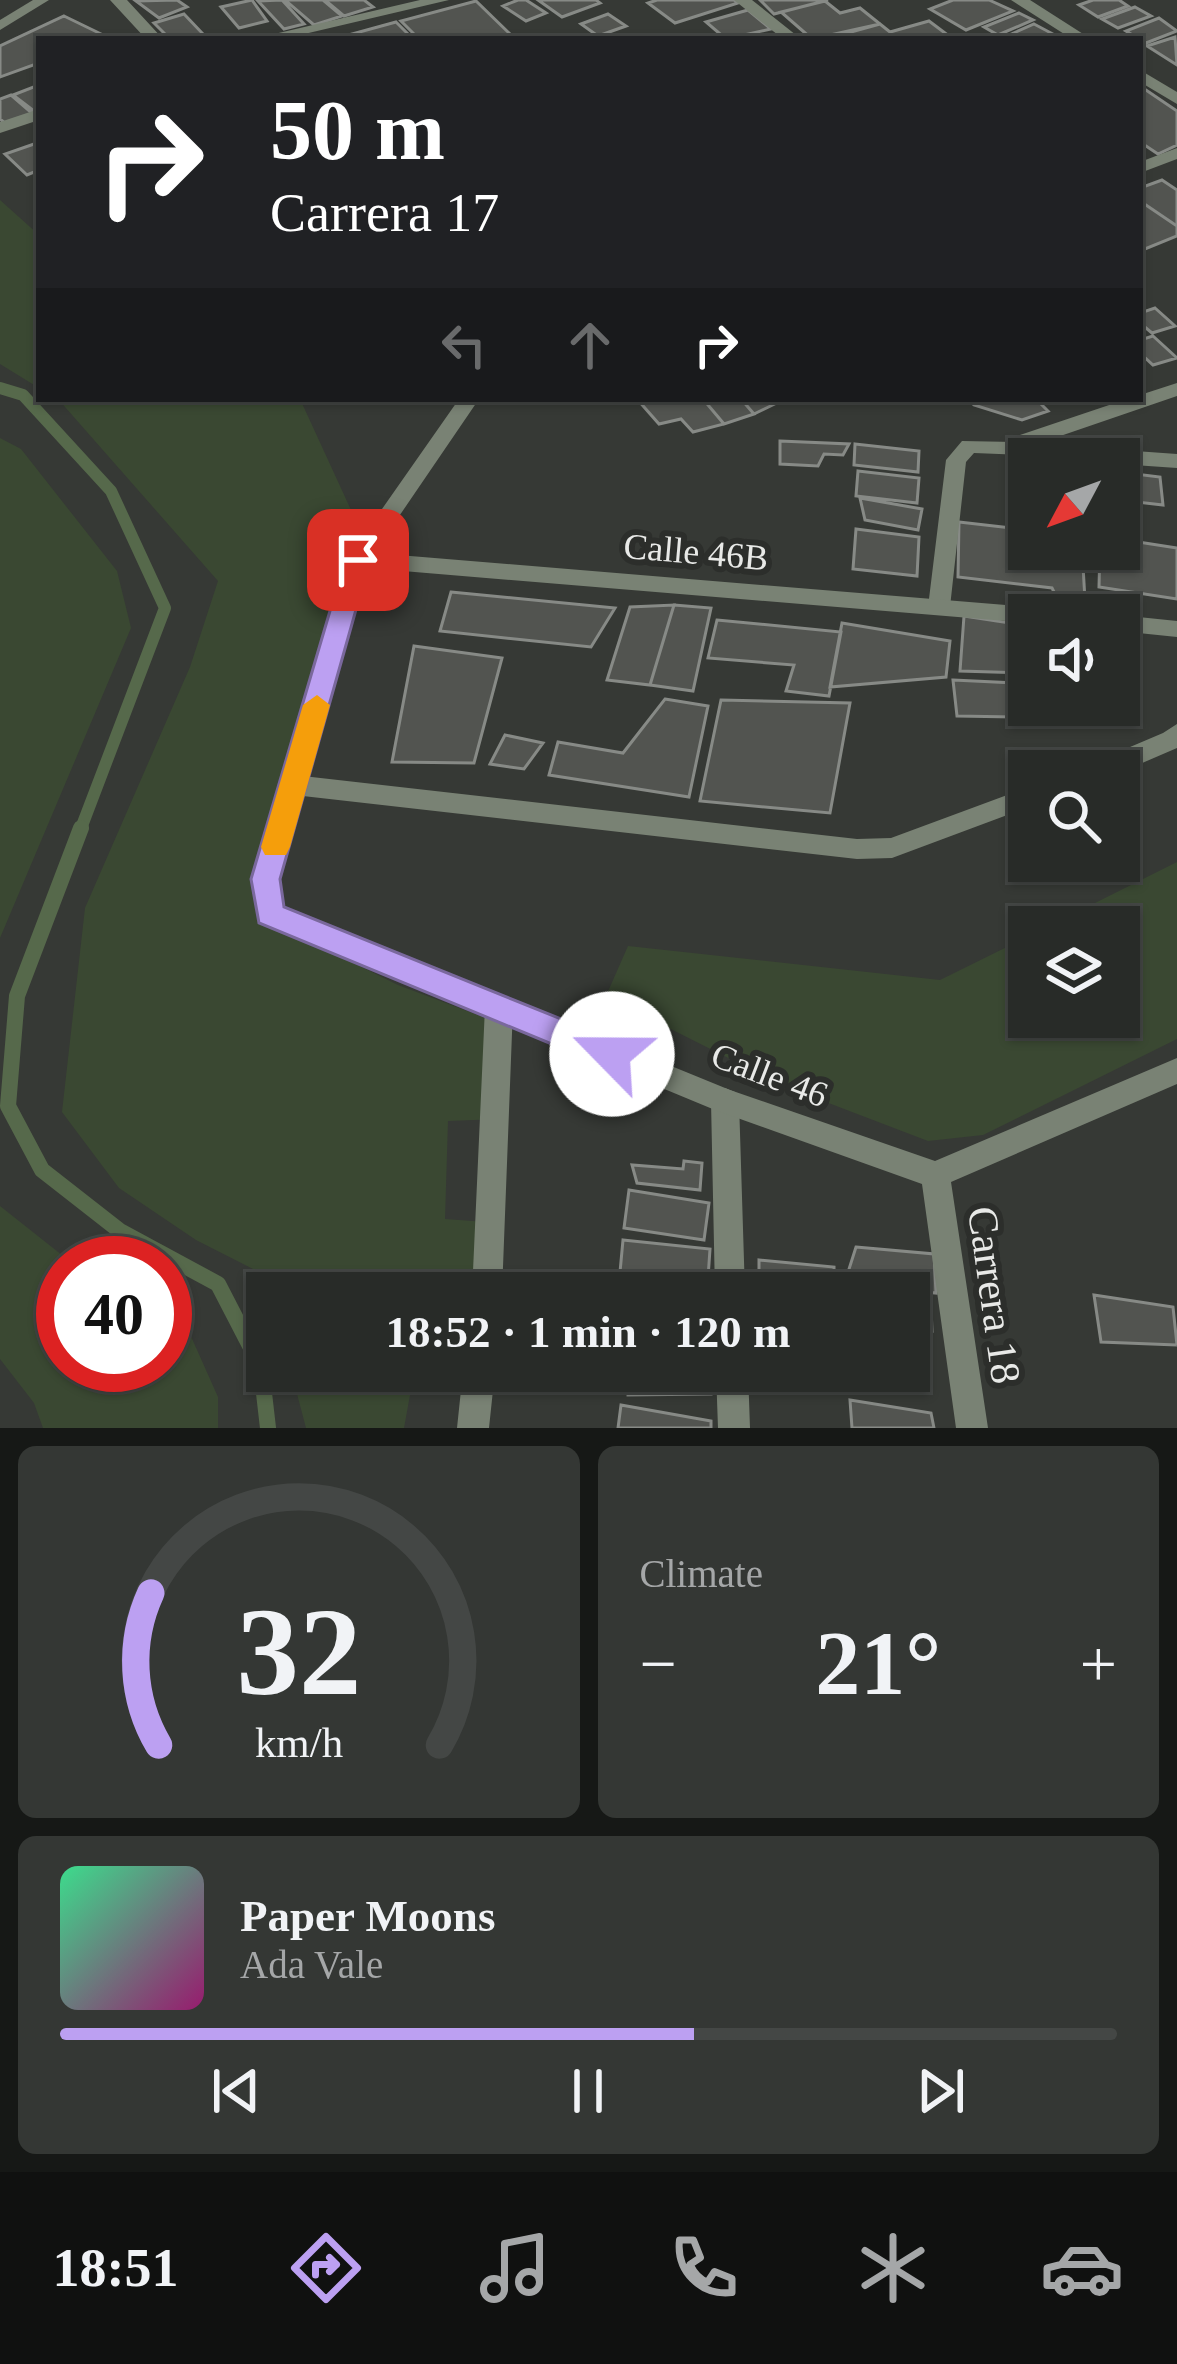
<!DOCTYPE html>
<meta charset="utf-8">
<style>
:root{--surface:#282b28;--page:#343734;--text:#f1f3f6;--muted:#a5a7a8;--line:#444745;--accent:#bca0f2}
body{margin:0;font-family:"Times New Roman",serif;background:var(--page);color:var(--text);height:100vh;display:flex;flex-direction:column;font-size:45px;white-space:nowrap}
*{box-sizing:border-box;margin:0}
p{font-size:39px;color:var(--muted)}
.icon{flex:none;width:66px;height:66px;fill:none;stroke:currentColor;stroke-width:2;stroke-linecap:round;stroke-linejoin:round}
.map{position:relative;height:1428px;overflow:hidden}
.drawer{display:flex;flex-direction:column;gap:18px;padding:18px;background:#161816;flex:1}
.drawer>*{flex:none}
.top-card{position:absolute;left:36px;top:36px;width:1107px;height:366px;border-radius:0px;box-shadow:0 3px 9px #0004,0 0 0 3px var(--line);background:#202124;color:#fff;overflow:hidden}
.needle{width:78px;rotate:229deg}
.controls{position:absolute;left:1008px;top:438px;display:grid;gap:24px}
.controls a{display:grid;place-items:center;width:132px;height:132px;border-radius:0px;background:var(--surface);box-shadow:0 3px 9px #0004,0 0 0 3px var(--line);font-size:60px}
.speed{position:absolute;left:36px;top:1236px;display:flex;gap:24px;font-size:60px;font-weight:700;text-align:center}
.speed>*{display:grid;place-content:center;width:156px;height:156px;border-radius:50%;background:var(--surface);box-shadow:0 3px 9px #0004,0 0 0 3px var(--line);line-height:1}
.speed .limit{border:18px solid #d22;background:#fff;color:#111}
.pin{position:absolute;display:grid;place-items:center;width:102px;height:102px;color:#fff;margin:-51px;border-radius:24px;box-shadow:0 6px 18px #0006}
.me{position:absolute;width:132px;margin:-66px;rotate:293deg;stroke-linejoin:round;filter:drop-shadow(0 0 9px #0008)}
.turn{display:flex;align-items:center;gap:42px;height:252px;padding:0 36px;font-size:54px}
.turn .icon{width:156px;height:156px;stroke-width:2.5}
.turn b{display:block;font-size:84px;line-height:102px}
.lanes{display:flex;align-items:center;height:114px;padding:0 36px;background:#0003;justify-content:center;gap:60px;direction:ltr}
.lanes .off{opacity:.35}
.big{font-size:90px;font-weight:800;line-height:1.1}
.drawer .tile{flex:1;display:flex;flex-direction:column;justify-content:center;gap:18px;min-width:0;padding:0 42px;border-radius:18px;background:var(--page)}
.drawer .dial{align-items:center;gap:0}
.dial svg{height:312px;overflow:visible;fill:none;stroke:var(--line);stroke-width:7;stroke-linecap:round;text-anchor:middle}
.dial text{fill:var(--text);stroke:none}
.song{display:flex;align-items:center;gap:36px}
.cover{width:144px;height:144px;border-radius:18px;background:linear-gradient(135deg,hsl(150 70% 55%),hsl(320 70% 35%))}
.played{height:12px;border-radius:6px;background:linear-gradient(90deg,var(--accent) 60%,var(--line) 60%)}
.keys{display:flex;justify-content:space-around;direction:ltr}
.heat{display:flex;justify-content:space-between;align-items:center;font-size:66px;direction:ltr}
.drawer .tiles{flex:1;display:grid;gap:18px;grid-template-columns:1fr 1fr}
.tile:last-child{grid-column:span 2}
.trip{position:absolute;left:246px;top:1272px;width:684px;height:120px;border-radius:0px;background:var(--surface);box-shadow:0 3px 9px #0004,0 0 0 3px var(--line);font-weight:800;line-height:120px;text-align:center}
.tab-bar{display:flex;height:192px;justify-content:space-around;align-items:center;background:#101110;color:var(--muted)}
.tab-bar .icon{width:84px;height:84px}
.tab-bar .current{color:var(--accent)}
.tab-bar b{font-size:54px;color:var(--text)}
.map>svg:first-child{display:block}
</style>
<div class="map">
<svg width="1177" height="1428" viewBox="0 0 1177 1428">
<rect width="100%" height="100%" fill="#363935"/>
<path fill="#3a4832" d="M0,200L39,235V388L0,364Z
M58,399H300L357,523L343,589L260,888L293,933L398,985L499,1023L500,1119L448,1121L445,1219L501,1223L498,1293H270L265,1275L196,1240L119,1188L62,1112L85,908L190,667L218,581Z
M0,438L21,449L117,571L131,628L0,938Z
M1177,862V1039L983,1135L928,1141L784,1086L647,1017L602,1005L628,946L940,980L1029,936V1017H1119V927H1047Z
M0,1206L72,1263H63V1365H165V1301L177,1305L218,1397V1428H43L34,1403L0,1359Z
M291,1371H442L414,1373L404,1428H306Z"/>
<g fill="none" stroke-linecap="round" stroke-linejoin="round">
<path stroke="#56694b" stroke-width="12" d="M0,388L23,395L111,491L165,608L80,831"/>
<path stroke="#56694b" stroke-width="16" d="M81,828L17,996L8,1106L42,1170L120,1231L218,1284L261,1367L268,1428"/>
</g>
<path fill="#525450" stroke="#878a86" stroke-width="3" d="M177,0L187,7L159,18L136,1Z
M252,0L267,21L239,28L221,7Z
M282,0L304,24L284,29L258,1Z
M285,0H323L342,16L314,25Z
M325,0H364L373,7L344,16Z
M518,0H526L546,13L526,21L503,6Z
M538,0H596L600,3L562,17Z
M657,0H734L738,3L675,23L648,3Z
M760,0H828L774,14Z
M953,0H989L1013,11L966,30L930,9Z
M1093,0H1119L1128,6L1098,17L1079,5Z
M476,1L510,34L490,39H419L401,21Z
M825,1L840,13L860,8L880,24L812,39L781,12Z
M1135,7L1151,16L1118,28L1102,19Z
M748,10L771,29L726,39L706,22Z
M1019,13L1033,20L998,35L984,27Z
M184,14L204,35L170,39L154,23Z
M608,14L626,26L598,36L581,24Z
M64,16L99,33L88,39H39V63L0,77V46Z
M1159,18L1177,31L1146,43L1126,31Z
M929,21L953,39H845L840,35L880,24L890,32Z
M396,22L409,35L357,39L352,34Z
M1034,24L1051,33L1037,39H1000Z
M1175,37L1177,65L1147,46Z
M36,86L39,109L34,111L13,95Z
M1140,86L1177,111V145L1158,154L1140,142Z
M11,95L33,114L6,124L0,119V99Z
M34,144L39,149V170L27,175L5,154Z
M1162,180L1177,190V226L1140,201V188Z
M1140,201L1177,226V236L1140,251Z
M1155,308L1175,326L1152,333L1140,323V313Z
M1153,336L1177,358L1153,365L1140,353V340Z
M637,399H703L724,424L693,432L681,419L659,424Z
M703,399H741L754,414L724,424Z
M741,399H785L754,414Z
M968,399H1036L1048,411L1022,420L974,405Z
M780,441L849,444L843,455L824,454L818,466L780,464Z
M855,444L919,451L918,472L854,465Z
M858,471L919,478L917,503L856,496Z
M1119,472L1160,477L1163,505L1119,500Z
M860,498L922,509L918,530L865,520Z
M959,522L1029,530V549H1082L1085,600L1056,596L1052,588L958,577Z
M856,529L919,537L917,576L853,569Z
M1119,539L1177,548V599L1099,587L1100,549H1119Z
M451,592L615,608L591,647L440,631Z
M674,605L711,608L693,691L650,685Z
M674,605L650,685L607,680L630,607Z
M964,616L1029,626V673L960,671Z
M717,620L841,632L829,696L786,691L794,665L708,658Z
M842,623L950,641L946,677L830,687Z
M414,646L502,658L474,763L392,762Z
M953,680L1015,683L1014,717L957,716Z
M665,699L708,706L689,797L549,775L558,742L623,753Z
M721,700L850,703L830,813L700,801Z
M505,735L543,743L524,769L490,764Z
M684,1161L702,1163L700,1190L637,1183L632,1165L683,1169Z
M629,1190L709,1203L704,1240L624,1228Z
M623,1240L710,1249L707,1293L619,1283Z
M856,1247L934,1254L936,1293L844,1285Z
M759,1260L834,1267V1293H759Z
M1094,1295L1173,1307L1177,1345L1101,1342Z
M909,1306L931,1308L932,1331L909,1329Z
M627,1371H710L711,1394L628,1395Z
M850,1400L931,1413L934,1428H852Z
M621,1405L711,1421V1428H618Z"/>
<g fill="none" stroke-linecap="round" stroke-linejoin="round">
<path fill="#798274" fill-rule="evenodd" d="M33,0H49L0,30V20Z"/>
<path fill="#798274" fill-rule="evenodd" d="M110,0H127L163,39H146Z
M420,0H449L283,39H253Z
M734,0H752L801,39H783Z
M39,109V120L0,133V122Z
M1177,383V396L1037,444L1177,454V468L1119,464V459L974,453L966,462L950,607L947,613H931L928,607L946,460L962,441L1015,442L1017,436L1127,399H1140V395Z
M1177,724V748L1119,773L1087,771L1090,764L1163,733Z
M294,775L857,839L891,838L1029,787V807L892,858L857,859L294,795L285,792L282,785L285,778Z
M499,995L509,998L513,1007L502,1293H472L485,1007L489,998Z
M725,1088L735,1092L739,1101L745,1293H715L711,1101L715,1092Z
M463,1371H495L489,1428H457Z
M716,1371H748L750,1428H718Z"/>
<path fill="#798274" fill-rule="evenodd" d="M1011,0H1030L1091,39H1072Z
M1140,70L1177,92V104L1140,82Z
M1177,148V159L1140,173V162Z
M459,399H479L374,553L1029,607L1040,615H1029V623L367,568L278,879L282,907L730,1090L935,1161L1177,1058V1084L951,1182L988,1428H956L922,1184L715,1110L261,922L252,879L347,559Z
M1118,615H1119L1177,621V637L1119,631Z"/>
</g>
<path fill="#bca0f2" stroke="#7a689d" stroke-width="3" d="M358,551L370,560L280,879L284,907L623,1044L628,1054L623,1064L612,1068L600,1064L259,923L251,879L345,560Z"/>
<path fill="#f59e0b" d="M317,695L330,705L290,847L286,855H265L261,847L303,705Z"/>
<g text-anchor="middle" stroke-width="12" stroke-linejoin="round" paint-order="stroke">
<g font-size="36" fill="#e8e9e7" stroke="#2c2e2b">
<text transform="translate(696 551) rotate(5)" y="13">Calle 46B</text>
<text transform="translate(770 1074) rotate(21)" y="13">Calle 46</text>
</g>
<g font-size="42" fill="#e8e9e7" stroke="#2c2e2b">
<text transform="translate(995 1295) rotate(82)" y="15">Carrera 18</text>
</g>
</g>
</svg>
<div class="controls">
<a><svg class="needle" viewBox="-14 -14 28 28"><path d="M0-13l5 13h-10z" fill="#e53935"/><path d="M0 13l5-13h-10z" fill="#a5a7a8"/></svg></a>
<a><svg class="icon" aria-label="sound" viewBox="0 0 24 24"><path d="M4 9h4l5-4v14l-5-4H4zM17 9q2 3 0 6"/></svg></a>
<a><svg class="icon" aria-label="search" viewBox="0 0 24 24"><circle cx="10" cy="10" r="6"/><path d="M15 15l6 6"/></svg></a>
<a><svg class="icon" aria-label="layers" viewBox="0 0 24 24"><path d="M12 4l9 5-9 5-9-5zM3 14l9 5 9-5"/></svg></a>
</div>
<div class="speed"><div class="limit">40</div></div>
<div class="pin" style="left:358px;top:560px;background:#d93025"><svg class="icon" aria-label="arrive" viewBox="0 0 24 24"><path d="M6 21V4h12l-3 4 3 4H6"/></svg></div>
<svg class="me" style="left:612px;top:1054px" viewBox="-20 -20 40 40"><circle r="19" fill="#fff"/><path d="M0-13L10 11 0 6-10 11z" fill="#bca0f2"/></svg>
<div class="trip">18:52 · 1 min · 120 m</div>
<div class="top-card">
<div class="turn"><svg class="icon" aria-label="right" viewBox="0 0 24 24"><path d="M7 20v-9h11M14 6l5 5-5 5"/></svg><div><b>50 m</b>Carrera 17</div></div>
<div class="lanes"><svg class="icon off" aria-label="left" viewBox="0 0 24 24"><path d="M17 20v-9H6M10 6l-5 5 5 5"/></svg><svg class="icon off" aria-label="ahead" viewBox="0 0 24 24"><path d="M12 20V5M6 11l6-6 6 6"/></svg><svg class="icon" aria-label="right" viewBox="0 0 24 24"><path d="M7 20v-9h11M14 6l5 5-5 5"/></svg></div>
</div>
</div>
<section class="drawer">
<div class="tiles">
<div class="tile dial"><svg viewBox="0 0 100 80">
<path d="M14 69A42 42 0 1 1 86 69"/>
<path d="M14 69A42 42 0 0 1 12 30" stroke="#bca0f2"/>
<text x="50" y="56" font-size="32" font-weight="700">32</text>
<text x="50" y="72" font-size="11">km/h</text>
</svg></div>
<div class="tile"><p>Climate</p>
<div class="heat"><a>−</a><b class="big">21°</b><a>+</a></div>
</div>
<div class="tile">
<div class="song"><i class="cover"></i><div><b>Paper Moons</b><p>Ada Vale</p></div></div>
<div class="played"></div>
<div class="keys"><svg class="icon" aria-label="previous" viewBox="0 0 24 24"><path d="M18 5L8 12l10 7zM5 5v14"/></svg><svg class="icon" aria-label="pause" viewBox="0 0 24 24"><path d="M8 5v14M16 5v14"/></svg><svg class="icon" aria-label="next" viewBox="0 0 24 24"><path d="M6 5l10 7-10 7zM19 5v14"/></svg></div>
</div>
</div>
</section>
<nav class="tab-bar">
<b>18:51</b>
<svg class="icon current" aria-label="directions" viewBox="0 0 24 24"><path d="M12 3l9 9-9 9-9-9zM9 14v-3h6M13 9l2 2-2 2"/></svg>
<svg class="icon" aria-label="music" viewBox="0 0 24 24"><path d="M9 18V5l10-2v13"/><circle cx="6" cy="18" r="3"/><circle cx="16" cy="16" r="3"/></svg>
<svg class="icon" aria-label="phone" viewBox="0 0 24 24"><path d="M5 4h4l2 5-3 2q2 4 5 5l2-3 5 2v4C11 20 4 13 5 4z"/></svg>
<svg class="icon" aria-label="climate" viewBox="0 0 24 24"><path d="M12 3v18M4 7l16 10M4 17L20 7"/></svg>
<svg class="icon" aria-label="car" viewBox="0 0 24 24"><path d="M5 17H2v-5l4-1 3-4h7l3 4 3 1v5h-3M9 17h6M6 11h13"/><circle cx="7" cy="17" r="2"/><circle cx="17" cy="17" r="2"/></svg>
</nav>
